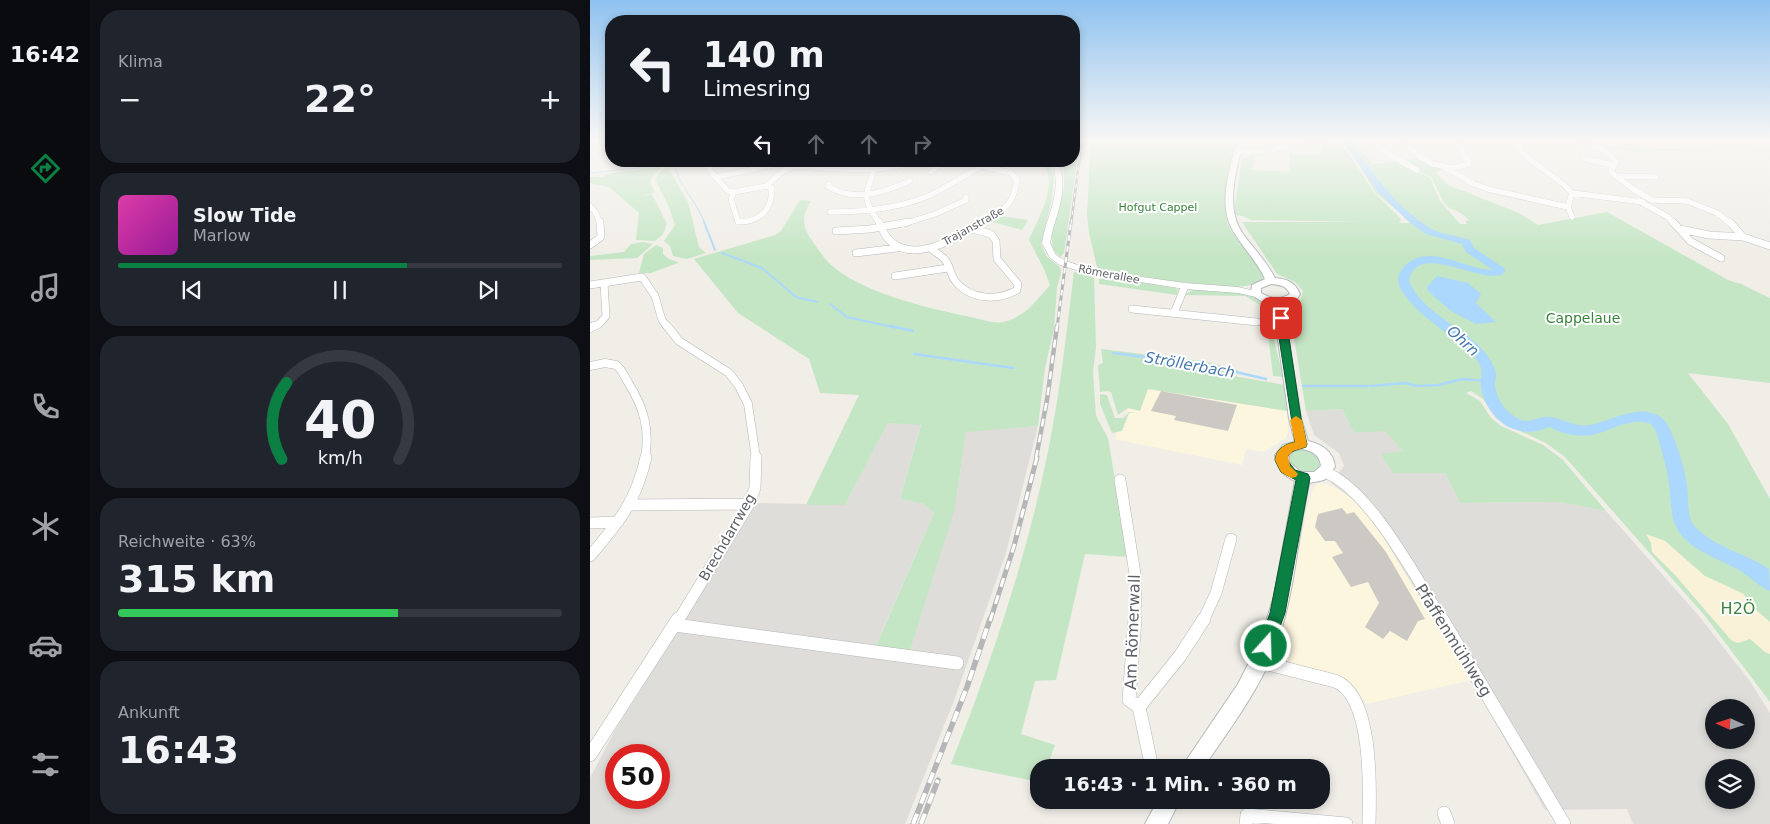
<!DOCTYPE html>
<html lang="de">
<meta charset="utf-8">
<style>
:root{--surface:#171b24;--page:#20242c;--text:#f1f3f6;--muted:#9ea1a6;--line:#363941;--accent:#0b8043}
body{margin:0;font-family:"DejaVu Sans",sans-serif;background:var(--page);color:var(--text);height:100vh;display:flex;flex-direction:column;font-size:19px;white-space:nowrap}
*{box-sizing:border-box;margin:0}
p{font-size:16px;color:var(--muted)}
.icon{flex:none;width:28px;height:28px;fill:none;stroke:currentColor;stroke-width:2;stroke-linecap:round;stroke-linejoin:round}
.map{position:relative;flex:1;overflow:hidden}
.side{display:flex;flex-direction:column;gap:10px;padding:10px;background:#0d0f14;width:500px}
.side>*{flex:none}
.hud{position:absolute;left:15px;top:15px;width:475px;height:152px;border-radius:20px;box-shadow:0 2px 8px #0003;background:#171b24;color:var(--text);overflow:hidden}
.needle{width:32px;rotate:273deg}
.tools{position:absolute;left:1115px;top:699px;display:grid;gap:10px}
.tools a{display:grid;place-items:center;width:50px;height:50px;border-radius:50%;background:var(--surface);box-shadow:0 2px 8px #0003;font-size:25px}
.speed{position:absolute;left:15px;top:744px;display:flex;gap:10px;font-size:25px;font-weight:700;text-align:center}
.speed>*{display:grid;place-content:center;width:65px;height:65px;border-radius:50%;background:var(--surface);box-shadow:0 2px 8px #0003;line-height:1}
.speed .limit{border:8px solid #d22;background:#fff;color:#111}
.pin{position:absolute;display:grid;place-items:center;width:42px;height:42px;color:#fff;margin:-21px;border-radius:10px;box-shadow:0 2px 8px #0006}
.me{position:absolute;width:55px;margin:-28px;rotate:20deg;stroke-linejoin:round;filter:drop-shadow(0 0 4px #0008)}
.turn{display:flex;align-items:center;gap:18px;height:105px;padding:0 15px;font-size:22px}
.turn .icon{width:65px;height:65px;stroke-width:2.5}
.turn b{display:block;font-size:35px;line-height:42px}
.lanes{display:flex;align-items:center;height:48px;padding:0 15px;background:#0003;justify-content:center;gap:25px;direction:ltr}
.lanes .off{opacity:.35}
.big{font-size:38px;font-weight:800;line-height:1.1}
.side .tile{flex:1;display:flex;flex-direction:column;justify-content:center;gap:8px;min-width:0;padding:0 18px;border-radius:20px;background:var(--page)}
.side .dial{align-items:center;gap:0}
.dial svg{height:130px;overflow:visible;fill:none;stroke:var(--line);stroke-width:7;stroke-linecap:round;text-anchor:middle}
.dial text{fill:var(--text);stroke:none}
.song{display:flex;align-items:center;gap:15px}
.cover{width:60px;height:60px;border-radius:8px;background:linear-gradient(135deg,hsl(320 70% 55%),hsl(300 70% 35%))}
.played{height:5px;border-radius:2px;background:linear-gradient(90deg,var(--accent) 65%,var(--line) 65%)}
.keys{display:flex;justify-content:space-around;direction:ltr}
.heat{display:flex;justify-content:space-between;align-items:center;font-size:28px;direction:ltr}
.charge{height:8px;border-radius:4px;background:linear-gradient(90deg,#34c759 63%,var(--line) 0)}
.trip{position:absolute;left:440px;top:759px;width:300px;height:50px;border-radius:20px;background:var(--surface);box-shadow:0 2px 8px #0003;font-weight:800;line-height:50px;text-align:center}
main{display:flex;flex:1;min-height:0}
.tabs{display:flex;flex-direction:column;width:90px;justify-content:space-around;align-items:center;background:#090b0e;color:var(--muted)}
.tabs .icon{width:35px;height:35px}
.tabs .current{color:var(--accent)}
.tabs b{font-size:22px;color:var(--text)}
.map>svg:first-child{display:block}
</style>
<main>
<nav class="tabs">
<b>16:42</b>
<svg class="icon current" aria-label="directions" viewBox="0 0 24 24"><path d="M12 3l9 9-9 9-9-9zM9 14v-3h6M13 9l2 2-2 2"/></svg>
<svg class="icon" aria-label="music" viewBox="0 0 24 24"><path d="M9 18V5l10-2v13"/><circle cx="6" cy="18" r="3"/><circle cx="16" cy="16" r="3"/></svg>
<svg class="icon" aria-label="phone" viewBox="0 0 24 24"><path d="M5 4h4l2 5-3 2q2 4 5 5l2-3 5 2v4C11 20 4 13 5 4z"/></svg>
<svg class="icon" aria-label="climate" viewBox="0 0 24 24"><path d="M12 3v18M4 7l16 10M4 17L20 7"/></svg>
<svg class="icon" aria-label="car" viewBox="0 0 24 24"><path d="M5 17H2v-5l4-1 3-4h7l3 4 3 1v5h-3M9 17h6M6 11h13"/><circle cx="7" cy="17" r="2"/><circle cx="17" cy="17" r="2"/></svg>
<svg class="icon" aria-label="filters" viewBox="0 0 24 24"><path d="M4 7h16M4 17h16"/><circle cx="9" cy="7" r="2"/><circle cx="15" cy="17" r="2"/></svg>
</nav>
<section class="side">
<div class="tile"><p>Klima</p>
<div class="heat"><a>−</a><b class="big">22°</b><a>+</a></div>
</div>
<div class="tile">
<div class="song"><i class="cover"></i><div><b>Slow Tide</b><p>Marlow</p></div></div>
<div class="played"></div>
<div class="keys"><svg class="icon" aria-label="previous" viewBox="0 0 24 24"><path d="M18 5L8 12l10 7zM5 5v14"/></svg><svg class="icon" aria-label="pause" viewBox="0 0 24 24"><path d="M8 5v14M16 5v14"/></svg><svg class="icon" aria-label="next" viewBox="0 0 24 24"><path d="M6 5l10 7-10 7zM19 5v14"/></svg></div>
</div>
<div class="tile dial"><svg viewBox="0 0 100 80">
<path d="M14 69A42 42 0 1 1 86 69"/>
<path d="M14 69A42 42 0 0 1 17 22" stroke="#0b8043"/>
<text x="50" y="56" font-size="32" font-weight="700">40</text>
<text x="50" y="72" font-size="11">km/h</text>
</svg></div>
<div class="tile"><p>Reichweite · 63%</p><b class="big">315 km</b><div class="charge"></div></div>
<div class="tile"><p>Ankunft</p><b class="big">16:43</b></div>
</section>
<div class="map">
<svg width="1180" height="824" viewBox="0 0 1180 824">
<rect width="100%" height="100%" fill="#f0eee7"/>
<path fill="#fdf6df" d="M558,389L698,411V433L695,439L673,452L656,449L652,465L524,439L540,406Z
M732,483L746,488L767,502L792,535L881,680L776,704L766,688L753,679L685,660L701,591L719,500L723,489L727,484Z"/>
<path fill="#dfddd9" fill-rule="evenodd" d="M752,409L764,433L795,430L814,452L855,473L870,503L969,502L1016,511L1109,616L1159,680L1180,713V824H1043L1037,809L955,810L881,680L792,535L767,502L741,483L754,466L749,453L724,435L716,411ZM1124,708H1156V740H1124ZM1124,768H1156V800H1124Z
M298,423L331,424L310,499L334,504L344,513L285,647L365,508L376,431L448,426L416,553L365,698L315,824H0V778L24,732L167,503L255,505ZM26,755H69V798H26Z"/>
<path fill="#c5e6c5" d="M501,140L647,141C643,163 629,208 640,228C650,245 665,258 674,275L672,281C646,297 542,276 508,271L499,233L497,214Z
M761,140L783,164L808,161L840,178L850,201L870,224H877L875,221L879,220L869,212L859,208L853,201L842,178L811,161L830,158L855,169L845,172L858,185L929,213L948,225L1017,212L1138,280L1151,284L1180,298V383L1098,373L1138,424L1180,499V702L1115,616L975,457L956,443L915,424L906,418L893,399L881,391L876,393L890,401L901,418L911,426L953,445L972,459L1016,511L969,502L870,503L855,473H803L791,454L813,451L795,431L764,433L752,409L716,411L699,307L711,299L713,291L705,282L687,274L652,222H775L661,220L653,216L645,215V206L652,159L666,154L662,170L700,172L699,154H732L731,144L743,143L754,148L761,157L783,191L810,218L811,221L808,223H822L785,192L764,156L750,141Z
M1008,146L1057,149H1180V150L1142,149L1044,152C1032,148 1019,152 1008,146Z
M486,148L489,149L474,253L470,257L463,249L461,234L474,190V169L471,161H484V150Z
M451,161H458L464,177L462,199L451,244L457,257L470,267L471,273L467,287L464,329L455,368L448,426L376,432L365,508L319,653L285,648L344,513L334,504L310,499L331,425L298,423L255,505H216L269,395L230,393L219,359L148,313L104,259L185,235L191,231L210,200L221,201C211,217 212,227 223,242C228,249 233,257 239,263C269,292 337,308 376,316C387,318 403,324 413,322C435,317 446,301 460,285L454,269L439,240C448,218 471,182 451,161Z
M74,166L64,173L60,183L65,192L48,197L62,194L77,224L73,234L65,241L46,240L49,213L19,187L0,183V177H13L16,174Z
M78,168L98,202L109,247L116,253L97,259L83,256L80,246L74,241L85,225L79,207L65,179L72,170Z
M410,216L438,220L432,230L399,221Z
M53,242L63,244L47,258L0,260V256L34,252L41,244Z
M66,245L73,248V254L79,259L88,262V263L61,273H49L54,254Z
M484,272L504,276L506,348L503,371L506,416L518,438L538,557L495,554L466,680L445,681L431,734L465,745L457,767L449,768V782L361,764C402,660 439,551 460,441C471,385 477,328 484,272Z
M509,276L585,288L588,290L587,295L509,284Z
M602,290C638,290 696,286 687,339H684L693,377L683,376L675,308L655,296L594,295Z
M511,349L612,361L643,368L649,371L638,375L695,385L698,411L558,389L550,411L538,408L528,415L521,392L518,391L510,392L508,365L513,363Z
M510,394L517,395L525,418H533L539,412L545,413H539L532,431L522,433L510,404Z
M708,449H718L731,457V465L724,471L714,472L700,465L698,457L703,450Z"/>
<path fill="#f9f2d8" d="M1056,534L1075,541L1115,576L1154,594L1157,602L1180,622V654L1175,652L1160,639L1148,643L1141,640L1085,575L1062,552L1061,543Z"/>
<path fill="#abd8fc" d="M847,276L878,283L891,294L886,303L906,322L886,324L861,311L838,291L837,287Z"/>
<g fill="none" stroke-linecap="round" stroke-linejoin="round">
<path stroke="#abd8fc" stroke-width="1" d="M84,161C87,186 107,200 115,224
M0,173L83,164"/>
<path stroke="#abd8fc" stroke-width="2" d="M114,222L125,250
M132,253L172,268L206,297L227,302
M240,304L257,317L307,328"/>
<path stroke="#abd8fc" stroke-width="2.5" d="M301,326L323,331
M523,353L611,364L676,379
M324,354L423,368
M713,386H778
M781,386L815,383L827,386L848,385L873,379L898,381"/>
<path fill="#abd8fc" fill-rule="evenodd" d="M752,140H760C783,173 806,208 842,229C853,235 868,236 880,240L884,248L914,268L915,271L911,275C886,282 826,241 819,281C831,310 866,324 888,345C895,352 902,360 905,370C907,375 905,380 905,385C906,397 914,410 924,416C939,426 942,418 956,417C971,416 983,428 1000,425C1022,421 1052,401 1073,419C1083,428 1096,471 1097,485C1099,498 1097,511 1102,523C1120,546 1155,553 1179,569L1180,591C1168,587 1158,574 1145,568C1120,555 1086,545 1082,513C1079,490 1080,479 1073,456C1069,444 1069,433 1061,424C1041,416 1021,431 1002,435C991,437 979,435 968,431C966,430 961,427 958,427C955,428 953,430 951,430C941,433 931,432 921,428C906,422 893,403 891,387C890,380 893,374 891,368C888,359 881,353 874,347C860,334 794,294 811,271C834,238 873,270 903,270L876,252L872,244L836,234L819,222L787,191Z"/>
</g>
<path fill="#ccc9c4" d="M571,391L647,405L638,431L584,420L586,416L561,411Z
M752,508L757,514L764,512L796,552L835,619L828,621L817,641L800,631L793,639L775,627L789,603L778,582L761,587L742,557L753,553L745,541H735L725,527L728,514Z"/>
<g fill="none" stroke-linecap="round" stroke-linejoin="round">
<g stroke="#b4b7bb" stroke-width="6">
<path id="minor-far4" d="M781,140L795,152L827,170
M810,140L829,156L843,164L862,168L879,164L869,144
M945,140L934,141L928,145C939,166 967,174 982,193L978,207
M979,140C995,144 1018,146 1026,163L1021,170L1022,173L1043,189L1062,200L1097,201L1127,213L1141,224
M647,152H665L746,140
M994,159L1024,165
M120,161L118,165L121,172L138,191L144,192L176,186L193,171L206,166
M198,161L206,166C245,168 288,175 326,161
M389,161L392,166L421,173L427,179C424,206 413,210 391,224
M853,166L884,184L898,189L978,207
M284,169C275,197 272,199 290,224
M341,172L348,166L345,161
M1026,176L1066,177
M126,177L198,162
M239,184L238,186C263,203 295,192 320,181
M144,192L141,199L148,222C170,222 182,210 182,188L176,186
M982,193L1053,202
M1049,201L1078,217L1084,224
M0,206L6,213L10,224
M978,207L982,217
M240,212C274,212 307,209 338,196C357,188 374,175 392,166
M313,224L345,214L376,200V197"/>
</g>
<g stroke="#b4b7bb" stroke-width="8">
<path id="minor-far3" d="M289,222C307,274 362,241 393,222
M1083,222L1100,241L1131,258
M1140,222L1153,237
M1090,229L1119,235L1153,237L1180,246
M246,231L280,229L318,222
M0,245L11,237L10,222
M341,248C345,253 352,255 356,261C360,267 361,276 366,282C381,300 408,301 427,290L428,284L407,259L406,241L401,234L382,229
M266,253L307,248
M305,276L358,268
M0,285L52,277L65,296L72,320L78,328
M542,309L667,322
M584,313L595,286
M1,328L9,324L16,316L14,283"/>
</g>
<g stroke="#b4b7bb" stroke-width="9">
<path id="minor-far2" d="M77,326L89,341L139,373L149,386L158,404L166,458
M0,328L4,326
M0,366L15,363L26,365C32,369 35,378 39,384C54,408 60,430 55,458"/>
</g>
<g stroke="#b4b7bb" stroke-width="12">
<path id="minor-far1" d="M735,472C782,492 825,577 853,621
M530,480L546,580L545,621
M39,505L159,504
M0,523L28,522
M0,556C29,522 46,502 56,457
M88,621L159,504L165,488L166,457
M613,621L626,593L641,539"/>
</g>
<g stroke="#b4b7bb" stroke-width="14">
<path id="minor" d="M545,619L539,700L549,707
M852,619L974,824
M85,625L367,663
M670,662L745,681C783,695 780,789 779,824
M0,755L88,619
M562,768L549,707L590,656L614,619
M854,813L858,824
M656,824L657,815L756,824"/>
</g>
<g stroke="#b4b7bb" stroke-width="1">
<path id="tertiary" d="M462,161H468C480,193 465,213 460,243L466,255L476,261L503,270L595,283L648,287L669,292L671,294L666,297L648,293L595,289L499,274L470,265L460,258L452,243C457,213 473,193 462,161Z"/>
</g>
<g stroke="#b5b9be" stroke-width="2">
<path id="secondary" d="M647,140H653C647,170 634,207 653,234C664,249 677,262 685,278C697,279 705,282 710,294L707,299L693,304L711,418L718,441C733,445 743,451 745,467L734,480L719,483C708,535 705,590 688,640C672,687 641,727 613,768H591L648,684L670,641L684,596L705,481C694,476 686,468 685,455L693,445L705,442L699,418L683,304L671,301L661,294L662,285L675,279C668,263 655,250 645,234C626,206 640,170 647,140ZM681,284C690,285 696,285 700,294C690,300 681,299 671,293V288ZM712,449C722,451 730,455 731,466L724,472H711L699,462V456L703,451Z
M568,800H590L578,824H555Z"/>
</g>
<use href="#minor-far4" stroke="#fff" stroke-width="5.5"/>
<use href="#minor-far3" stroke="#fff" stroke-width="7"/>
<use href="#minor-far2" stroke="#fff" stroke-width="8"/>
<use href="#minor-far1" stroke="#fff" stroke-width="11"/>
<use href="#minor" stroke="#fff" stroke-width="13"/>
<use href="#tertiary" fill="#fff" fill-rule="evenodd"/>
<use href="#secondary" fill="#fff" fill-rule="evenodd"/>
<g stroke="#b5b6b7" stroke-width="2.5">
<path id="rail-far4" d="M481,224L492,140"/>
</g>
<g stroke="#b5b6b7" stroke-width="3">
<path id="rail-far3" d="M467,328L481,222"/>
</g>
<g stroke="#b5b6b7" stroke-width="4.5">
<path id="rail-far2" d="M446,458L457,400L467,326"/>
</g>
<g stroke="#b5b6b7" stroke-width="5">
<path id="rail-far1" d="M400,621L424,546L447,457"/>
</g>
<g stroke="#b5b6b7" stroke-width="5.5">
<path id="rail" d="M323,824L377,687L400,619
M331,824L348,780"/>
</g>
<use href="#rail-far4" stroke="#fff" stroke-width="1" stroke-dasharray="4.5" stroke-linecap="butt"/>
<use href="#rail-far3" stroke="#fff" stroke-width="2" stroke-dasharray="5.5" stroke-linecap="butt"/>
<use href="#rail-far2" stroke="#fff" stroke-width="2.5" stroke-dasharray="8" stroke-linecap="butt"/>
<use href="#rail-far1" stroke="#fff" stroke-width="3" stroke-dasharray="9" stroke-linecap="butt"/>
<use href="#rail" stroke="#fff" stroke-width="4" stroke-dasharray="11" stroke-linecap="butt"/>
</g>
<linearGradient id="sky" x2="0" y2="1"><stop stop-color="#8fc2f0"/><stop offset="0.55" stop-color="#f8f7f4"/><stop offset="1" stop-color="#f8f7f4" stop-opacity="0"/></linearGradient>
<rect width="1180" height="255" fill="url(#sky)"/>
<path fill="#0b8043" stroke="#07532c" d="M691,315L696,318L711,418L717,444L716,447C708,450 698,450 697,460L705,470L718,474L720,478L695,613L681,651L676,653L670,651L668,646L680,613L706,480L691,472L685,460C686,449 695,444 705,442L686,318Z"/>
<path fill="#f59e0b" d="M706,416L712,420L717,444L716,447L703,451L698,456L700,466L708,474L706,477L701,478L691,472L685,460C686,449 695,444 705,442L700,420Z"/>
<g text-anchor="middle" stroke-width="4" stroke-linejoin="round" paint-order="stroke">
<g font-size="11" fill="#39833d" stroke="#fff">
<text x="568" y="211">Hofgut Cappel</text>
</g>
<g font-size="11" fill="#5e6267" stroke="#fff">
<text transform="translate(383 226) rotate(-29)" y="4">Trajanstraße</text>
<text transform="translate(519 274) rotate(11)" y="4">Römerallee</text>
</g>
<g font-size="14" fill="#39833d" stroke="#fff">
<text x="993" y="323">Cappelaue</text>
</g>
<g font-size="14" fill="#5e6267" stroke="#fff">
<text transform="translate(137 537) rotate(-60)" y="5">Brechdarrweg</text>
</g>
<g font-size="15" font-style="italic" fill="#4778ae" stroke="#fff">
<text transform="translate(873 341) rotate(42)" y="5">Ohrn</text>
<text transform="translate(600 365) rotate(10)" y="5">Ströllerbach</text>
</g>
<g font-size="16" fill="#39833d" stroke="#fff">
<text x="1148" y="614">H2Ö</text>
</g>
<g font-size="16" fill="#5e6267" stroke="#fff">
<text transform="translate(542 632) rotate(-88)" y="6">Am Römerwall</text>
<text transform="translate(864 640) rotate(58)" y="6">Pfaffenmühlweg</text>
</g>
</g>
</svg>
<div class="tools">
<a><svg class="needle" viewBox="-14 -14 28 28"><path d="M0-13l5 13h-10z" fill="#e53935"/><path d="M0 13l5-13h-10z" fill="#9ea1a6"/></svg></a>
<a><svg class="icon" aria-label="layers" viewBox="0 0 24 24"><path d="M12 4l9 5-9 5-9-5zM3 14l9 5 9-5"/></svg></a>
</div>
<div class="speed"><div class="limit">50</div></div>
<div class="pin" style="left:691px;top:318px;background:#d93025"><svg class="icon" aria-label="arrive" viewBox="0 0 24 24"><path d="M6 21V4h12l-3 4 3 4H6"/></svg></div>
<svg class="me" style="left:676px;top:646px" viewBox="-20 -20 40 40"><circle r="17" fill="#0b8043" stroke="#fff" stroke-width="3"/><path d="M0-11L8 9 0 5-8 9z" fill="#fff"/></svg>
<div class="trip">16:43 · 1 Min. · 360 m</div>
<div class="hud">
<div class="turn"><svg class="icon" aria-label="left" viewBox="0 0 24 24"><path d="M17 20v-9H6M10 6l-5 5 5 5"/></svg><div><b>140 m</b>Limesring</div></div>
<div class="lanes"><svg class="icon" aria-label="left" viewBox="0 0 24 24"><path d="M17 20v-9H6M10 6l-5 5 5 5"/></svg><svg class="icon off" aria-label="ahead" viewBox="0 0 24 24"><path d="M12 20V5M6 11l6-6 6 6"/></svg><svg class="icon off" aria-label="ahead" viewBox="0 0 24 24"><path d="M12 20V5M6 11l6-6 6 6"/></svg><svg class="icon off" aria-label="right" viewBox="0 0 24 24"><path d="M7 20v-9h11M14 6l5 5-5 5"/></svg></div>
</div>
</div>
</main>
